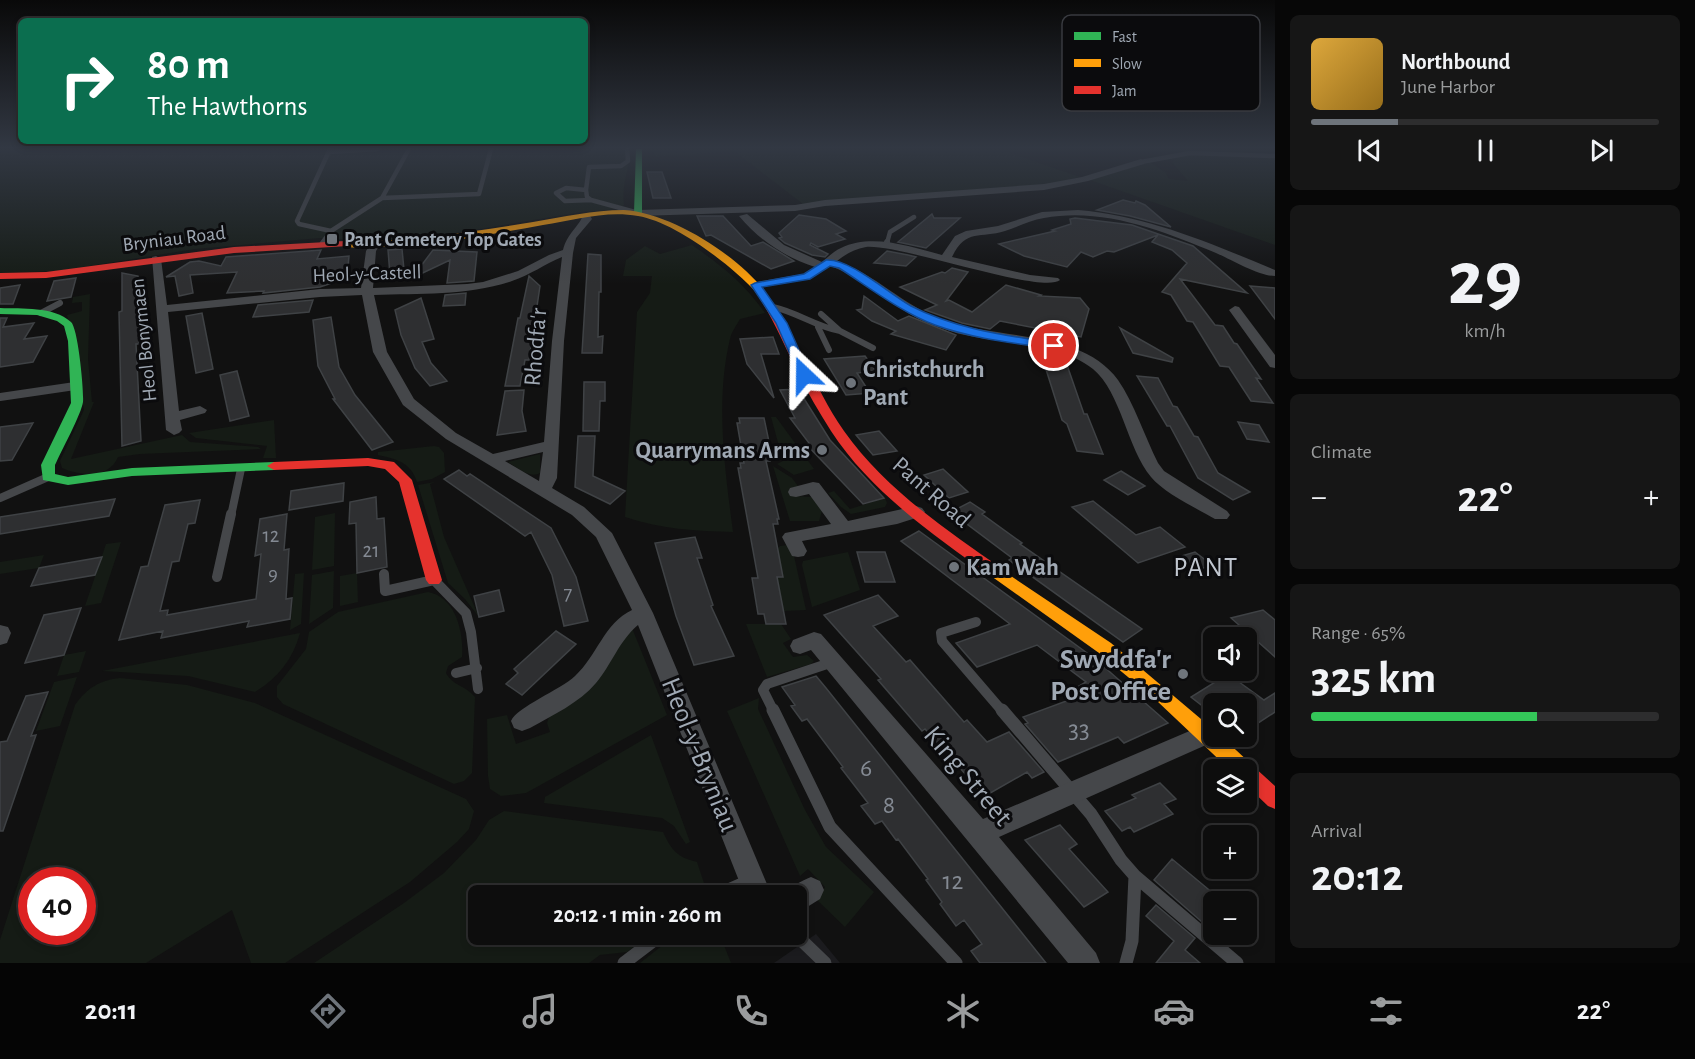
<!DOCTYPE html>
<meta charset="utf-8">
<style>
:root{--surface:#0d0d0d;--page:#161616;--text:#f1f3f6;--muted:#9a9c9d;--line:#2d2d2e;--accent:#6e747b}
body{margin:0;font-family:"Alegreya Sans",sans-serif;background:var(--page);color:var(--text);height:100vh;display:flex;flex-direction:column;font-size:22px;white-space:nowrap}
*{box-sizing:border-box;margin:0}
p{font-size:20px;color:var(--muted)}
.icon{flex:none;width:33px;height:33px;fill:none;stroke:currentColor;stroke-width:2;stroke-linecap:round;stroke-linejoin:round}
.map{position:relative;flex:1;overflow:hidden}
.sheet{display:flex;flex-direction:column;gap:15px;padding:15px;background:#070707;width:420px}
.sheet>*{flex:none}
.top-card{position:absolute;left:18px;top:18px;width:570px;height:126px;border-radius:9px;box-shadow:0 3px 9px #0003,0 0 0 2px var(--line);background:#0b6e4f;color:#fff;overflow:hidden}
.tools{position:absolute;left:1203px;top:627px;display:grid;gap:12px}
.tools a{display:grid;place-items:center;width:54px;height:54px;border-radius:9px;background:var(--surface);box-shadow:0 3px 9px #0003,0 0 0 2px var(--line);font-size:30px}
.speed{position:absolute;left:18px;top:867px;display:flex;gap:12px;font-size:30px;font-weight:700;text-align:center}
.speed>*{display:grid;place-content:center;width:78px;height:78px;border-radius:50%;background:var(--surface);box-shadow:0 3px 9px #0003,0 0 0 2px var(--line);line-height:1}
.speed .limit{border:9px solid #d22;background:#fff;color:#111}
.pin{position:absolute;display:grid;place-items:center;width:51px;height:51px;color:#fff;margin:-26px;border:3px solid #fff;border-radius:50%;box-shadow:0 2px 6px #0007}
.me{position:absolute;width:66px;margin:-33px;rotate:337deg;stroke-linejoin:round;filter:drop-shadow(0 0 4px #0008)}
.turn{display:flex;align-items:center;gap:21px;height:126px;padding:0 30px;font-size:27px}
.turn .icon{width:78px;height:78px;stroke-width:2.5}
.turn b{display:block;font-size:42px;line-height:51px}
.big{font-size:45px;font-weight:600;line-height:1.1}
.sheet .widget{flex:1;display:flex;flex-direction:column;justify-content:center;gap:9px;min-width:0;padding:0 21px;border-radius:9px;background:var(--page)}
.sheet .dial{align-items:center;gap:0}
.dial b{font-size:78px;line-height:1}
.song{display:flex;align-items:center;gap:18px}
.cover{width:72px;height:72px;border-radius:9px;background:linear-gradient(135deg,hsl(40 70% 55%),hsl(40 70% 35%))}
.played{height:6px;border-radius:3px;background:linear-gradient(90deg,var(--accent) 25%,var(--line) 25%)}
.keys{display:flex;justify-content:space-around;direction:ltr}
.heat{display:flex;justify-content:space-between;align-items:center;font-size:33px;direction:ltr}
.charge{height:9px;border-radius:4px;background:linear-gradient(90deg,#34c759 65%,var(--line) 0)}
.trip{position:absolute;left:468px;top:885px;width:339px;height:60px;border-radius:9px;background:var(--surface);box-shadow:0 3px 9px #0003,0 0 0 2px var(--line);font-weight:600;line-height:60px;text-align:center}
.tabs{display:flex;height:96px;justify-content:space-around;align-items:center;background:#050505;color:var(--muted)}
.tabs .icon{width:42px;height:42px}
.tabs .on{color:var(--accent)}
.tabs b{font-size:27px;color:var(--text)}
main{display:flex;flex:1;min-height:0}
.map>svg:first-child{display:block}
</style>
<main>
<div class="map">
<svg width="1275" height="963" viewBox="0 0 1275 963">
<rect width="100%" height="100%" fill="#111"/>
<path fill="#1b1b1e" d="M816,934L840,963H774Z"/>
<path fill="#151b15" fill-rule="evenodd" d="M0,149H629C630,169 621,185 624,205L618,209L582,212L420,239L385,242L320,238L195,249L58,271L0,273Z
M648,149H998L1080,177L1040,186L803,204L734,151L656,157L653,150Z
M1193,155L1275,158V245L1090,180L1149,162L1165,172L1169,179L1188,181L1172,162L1174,161L1166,158Z
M692,245C722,266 744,283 765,313L740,319C737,325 731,332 730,339C715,401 725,470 733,532C696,531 660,529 625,517L637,312L650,293L652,276H623L626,260L645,246L660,254Z
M90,294L88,359L92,402H94L71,459L182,435L190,442L258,447L261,449L140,454L118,457C109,479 81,476 62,468L60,461L84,410L67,315L82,311V302L72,303L73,297Z
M771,417H776L814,469L794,475L777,464L783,461Z
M274,420L276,458H263L267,446L196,438L189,433Z
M434,446L439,447L444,453L445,472L432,479L417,482C411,462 396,459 378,455V452Z
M540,454V473C529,479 517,467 508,462Z
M773,466L792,478L798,486L789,489L794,496L812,497L822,511L819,521H790Z
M435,482L430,484L444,537L479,617L465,599L448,583L418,485Z
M834,491L850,509L885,498L887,503L885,507L851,514L841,507L828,493Z
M335,513L334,566L312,570L315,517Z
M121,542L101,603L85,606L106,544Z
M788,545L794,556L806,610L784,611L783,608L777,577H783L777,549L780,546Z
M848,552L860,590L812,607L802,565L803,561Z
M44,555L39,568L0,574V562Z
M334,571L333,608L309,624L312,575Z
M304,573L301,624L290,630L295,574Z
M357,573L358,602L340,606V576Z
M428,592C456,597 464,633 462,657L448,666L446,673C453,686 465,685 475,697L472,773L464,781L454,784L283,704L277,697V686L306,649L309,632L338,612Z
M746,624H781L791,639L783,643L793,657L807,655L814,661L811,664L767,677Z
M632,628L667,715L526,793L501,796L490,789L488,776L487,719L507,715L516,744L550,732L547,723L549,717Z
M300,633C293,659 278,678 255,692L188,676L102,671Z
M86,651L79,672L57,676L64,655Z
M77,677L60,726L36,731L54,682Z
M120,678L187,685L255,703L466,799L474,811L469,829L457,842L410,882L285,963H251L232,910L146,963H0V940L75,705C87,688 100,680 120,678ZM32,880H82V932H32Z
M759,698L758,709L805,810L826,847L874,892L845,927L817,900L825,887L808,869L800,876L727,711Z
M651,735L690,842L686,844L674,826L662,818L544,803L545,797Z
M504,811L663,832C672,851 677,857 697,862L706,889L698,896H478V934L649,935L627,952L600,955L589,963H314L404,903L444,873L476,840L489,820Z
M677,934L720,935L731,963H640Z"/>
<path fill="#2e2f31" stroke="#3f4245" stroke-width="1.5" d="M647,172H662L671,198H653Z
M1123,200L1135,203L1136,201L1145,205L1171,227L1130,216L1097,210Z
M932,214L934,218H960L926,248L898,242Z
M799,215L826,219L846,231L836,234L845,239L818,247L811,243L810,245L828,254L825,257L812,255L785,243L779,238L782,237L779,233Z
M697,216H723L751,246L763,242L794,261L771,269L711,235L706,236Z
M1075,218L1132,225L1193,246L1247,293L1180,279L1215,325L1223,326L1234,343L1237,344L1261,379L1256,378L1273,403L1251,401L1229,367L1220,366L1193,322L1187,321L1171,295L1162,292L1187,263L1172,250L1152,242L1158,235L1114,252L1107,251L1093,257L1081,252L1067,267L1024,256L999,244L1055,231L1052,230L1071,224L1070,219Z
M402,249L405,280L390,275L388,250Z
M321,250L317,259L349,256L347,278L320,287L263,293L264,291L227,293L237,272L190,275L193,293L179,296L175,276L166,277L190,262L199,261L221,266L226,257Z
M433,250L477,252L474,281L447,283L450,260L412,278Z
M887,251L908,255L916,257L906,266L874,263Z
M588,254L601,255V292H599L598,337L603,336L602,353H582Z
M952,268L968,272L946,301L949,300L972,312L1006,285L1041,295L1039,296L1080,298L1089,309L1081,337L1000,321L990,329L962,323L925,310L937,305L900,287L942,272L945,273Z
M122,273L138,276L139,344H136L141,441L122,446L119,312L122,311Z
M529,276L540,286L529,360H525L520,386H505L518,318H520Z
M76,278L71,297L47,301L54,281Z
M20,285L13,304H0V288Z
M1250,286L1275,288V319Z
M466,293L465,305L443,306L445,295Z
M864,296L898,321L909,316L956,335L946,350L891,334L896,331L872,321L857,310L862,309Z
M421,298L434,339L422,342L431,363L447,381L430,386L415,368L401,335L395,310Z
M313,300L309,312L253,317L258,305Z
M202,313L213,369L196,373L186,316Z
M331,317L339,367L355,395L393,442L372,450L333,399H335L318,366L313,320Z
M0,318H7L3,327L34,323L24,339L47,336L33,362L0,367Z
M1120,328L1173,358L1172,362L1133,353Z
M773,337L779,354H761L774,398L747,364L740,339Z
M865,356L876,371L857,373L870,393L846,395L824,359Z
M1044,363L1067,365L1084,414H1087L1103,454L1077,451L1067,424L1062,420Z
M237,371L249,416L230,421L220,375Z
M1137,376L1158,378L1173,406L1177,407L1194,436L1198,437L1218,473L1250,492L1233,500L1198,478L1170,426H1167Z
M584,382H605V401H600L599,431H583Z
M798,389L830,440L884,498L863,504L806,444L809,443L790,418H795L780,390Z
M524,390L522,411L526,431L497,435L505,391Z
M739,418H764L772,456H770V461H766L779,519H777L778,524H773L783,577H777L786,624H766L764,614H758L752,578H758L738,468H741L740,463H744L737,423H740Z
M1238,422L1259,425L1269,442L1247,439Z
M33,423L12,460L0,461V427Z
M879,431L897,451L873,455L856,435Z
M578,436H595L593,476L625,491L610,504L575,487Z
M943,469L968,492L949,498L924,475Z
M459,470L467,476L470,474L551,528L576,577L588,621L564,626L552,575L531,532L525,536L444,479Z
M1121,471L1145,486L1128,495L1104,480Z
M344,483L343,501L289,510L291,491Z
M376,497L377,519L384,518L387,567L357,573L356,523L349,524L350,502Z
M115,499L109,516L0,534V517Z
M200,500L195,523L188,524L179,561L172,562L160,611L168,610L167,615L256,599L261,554L255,556L260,519L287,514L284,550L289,549L286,599L292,598L290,619L247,627L249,621L161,638L163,631L119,640L141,567L148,566L165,505Z
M1093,501L1136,535L1160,527L1185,547L1138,563L1072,507Z
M970,502L985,512L982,514L1022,543L1020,544L1142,629L1123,642L1009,560L1012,558L951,512Z
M919,531L1094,658L1168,723L1124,743L1118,737L1058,762L1025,724L1028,723L1023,717L1088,693L1079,686L1086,682L1037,645L977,667L956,643L1010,624L901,541Z
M695,537L702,558H697L713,605L711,606L734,656L694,665L676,616L655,543Z
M857,552H885L895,582H865Z
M1195,552L1212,565L1195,571L1178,557Z
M102,557L95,575L31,586L39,568Z
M499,590L504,611L479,617L474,596Z
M878,595L898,616L873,626L906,662L910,660L964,722L967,720L987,742L1009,732L1044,772L1032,778L1027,772L985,796L925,729L922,731L878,680L881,679L824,615Z
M81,608L64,655L25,663L44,615Z
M1263,610L1275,620V657L1231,618Z
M556,631L576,644L522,695L506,684L518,673L514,669Z
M1228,674L1264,700L1275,693V712L1246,731V704H1214V715L1191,697Z
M816,676L826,688L1046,963H980L971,951L982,944L964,920L956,926L940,904L942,902L926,880L928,879L898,839L896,840L882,821L875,824L861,806L868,803L841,768L843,767L807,719L802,721L791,706L795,705L782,687Z
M48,692L31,736L36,735L3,831H0V742L7,741L26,696Z
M1160,783L1176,799L1164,804L1173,814L1134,832L1130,827L1122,831L1105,811L1136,798L1132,795Z
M1060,825L1077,844L1069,849L1108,892L1084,907L1025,840Z
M1172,859L1220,899L1214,902V907L1202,922L1154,880Z
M1156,905L1195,938L1185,950L1200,963H1156L1174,941L1146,916Z"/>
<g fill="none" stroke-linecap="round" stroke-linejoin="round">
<path stroke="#45474a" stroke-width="4.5" d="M330,149L297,221L299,224L331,231
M329,152L378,149
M1141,162L1190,153L1275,156
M566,188L586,190L587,197L591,200L565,201L556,193Z
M586,190L589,167L621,166L628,161L627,149
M382,198L479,194L491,149
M591,200L635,212
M322,243L331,231L382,198L409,149
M887,243L890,232L914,217"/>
<path stroke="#45474a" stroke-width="6" d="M886,245L887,242
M773,307C797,312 816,327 840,331
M41,313L60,303
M821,314L840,331L873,348
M818,327L829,350"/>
<path stroke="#45474a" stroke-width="8" d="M0,397L75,386
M0,498L48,477
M231,516L241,469"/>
<path stroke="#45474a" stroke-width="10" d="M384,574L385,591L434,580L466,613L471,632L478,689
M217,577L231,514
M976,622L941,633L942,641L1003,712
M456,673L477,668
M774,712L763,690L767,684L833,662"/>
<path stroke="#45474a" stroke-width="13" d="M773,710L830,827L956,963
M1002,710L1091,814L1121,860L1135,876L1237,963
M715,896L749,881
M795,934L825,963
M624,963L662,934
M1126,963L1132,941L1135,876"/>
<path fill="#45474a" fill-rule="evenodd" d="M1141,159L1145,162L1144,164L1088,181L1044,190L825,206L795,211L638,216L633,213L638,210L795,205L825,200L1044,184L1082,177Z
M1078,210C1148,216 1210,243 1275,270V276C1259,276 1232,260 1216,253C1163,231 1103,207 1044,218C1030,220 1018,227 1005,231C980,239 966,228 952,257L1030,275L1058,278L1060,280C1042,295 901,244 866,247C854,249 846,254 837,261C875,274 903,305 940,319C994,340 1082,329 1118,380C1134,403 1145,437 1158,463L1164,471L1227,511L1230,515L1227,519H1215C1196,508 1164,493 1151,477C1127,448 1121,392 1093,369C1054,338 995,346 950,331C935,326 921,321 908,313C882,298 859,276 830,266L810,279L751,287V283L803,274L815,267C786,258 759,240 739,216L747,214L784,245L822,262C828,257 834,251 841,248C872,233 911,247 942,255L955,236L966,231L998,226L1042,212Z
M583,214H589L592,219L576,238L573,253L564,341L557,478L552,488L584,507L612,533L653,613L772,896H745L638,625C619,641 612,664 596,683C579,703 553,715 530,728L522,731L514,728L511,721C517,707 560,690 575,676C597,656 604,623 632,610L596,537L572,515L446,439L403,405L373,352L362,295L320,297L168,312L179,411L200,406L207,410L205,413L180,420L182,430L179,433L174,435L166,430L152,257L156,256L161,259L167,305L320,289L361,288L366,251L371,243L375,242L380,245L376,251L373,288L467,284L483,282L518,271L549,255L563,250C567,233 581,225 583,214ZM562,257L552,341L544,442L493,454L456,433L414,399L387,352L374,295C420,293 467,296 512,281C530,275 545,264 562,257ZM543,452L539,481L505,461Z
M1235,306L1239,307L1275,355V368L1270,367L1229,310Z
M813,482L819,483L848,521L916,506L922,508L925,512L922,516L897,524L802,541L807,551L804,556L798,557L792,556L782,537L785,533L831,524L809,494L796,497L790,496L788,492L790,488Z
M0,625L8,627L11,633L7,643L0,645Z
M814,632L821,634L983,819L1199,727L1207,724L1214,726V736H1217L1215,741L999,837L1096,953L1100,963H1068L811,650L800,654L793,652L790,646L793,640Z
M811,877L820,881L824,890L820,899L796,914V896H785C789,886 802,881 811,877Z"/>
<path fill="#30b455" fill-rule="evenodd" d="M636,149H642V213L638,215L634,213Z
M0,308C22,309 53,306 71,322C78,328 84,390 83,402C81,415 61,451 55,465V474L68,477L132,468L274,462L281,466L274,470L132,476L68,485L43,480L41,465L71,403L68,341L64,326L57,321L37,315L0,314Z"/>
<path fill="#ff9f0a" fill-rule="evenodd" d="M624,210C671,213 735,254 764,290L756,292C731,265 675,222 638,216C607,210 574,220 543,225C493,234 441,244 390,246C376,247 352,251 341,244L345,241C409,242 470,232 533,222C563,217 593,210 624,210Z
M996,566L1111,643L1214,730V736H1221L1251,764L1254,770L1251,776L1246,778V770H1230L1157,701L1099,653L991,576L988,572L991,568Z"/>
<path fill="#e5322d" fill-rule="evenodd" d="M345,241L349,244L348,246L234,253L46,278L0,279V273L46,272L234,247Z
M756,288H762C796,331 812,385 844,431C884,488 945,529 1001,568L1004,572L1001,576H991C933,535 870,491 831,431C819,412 807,392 797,371C783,343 772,315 754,290Z
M368,458L394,462L412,480L442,580L439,584H429L426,580L399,482L385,469L368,466L274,470L267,466L274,462Z
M1246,763L1253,766L1275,786V809L1268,806L1246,785V770H1237L1239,766Z"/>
</g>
<linearGradient id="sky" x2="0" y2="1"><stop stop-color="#090909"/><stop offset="0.52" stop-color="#323843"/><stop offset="1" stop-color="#323843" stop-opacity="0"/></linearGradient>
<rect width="1275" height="284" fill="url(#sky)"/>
<path fill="#1a73e8" stroke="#114b97" stroke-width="1.5" d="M826,260C850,258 889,294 911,306C956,329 1004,335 1054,343L1060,346L1054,349C1014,343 974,339 935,325C901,312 870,288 839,268L830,266L810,279L762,287L787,323L810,375L804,378L800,377L776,323L751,285L755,283L804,274Z"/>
<g fill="#6e747b" stroke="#0b0b0d" stroke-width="2">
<rect x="326" y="233" width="12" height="12" rx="3"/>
<circle cx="851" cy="383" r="6"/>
<circle cx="822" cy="450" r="6"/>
<circle cx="954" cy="567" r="6"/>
<circle cx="1183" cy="674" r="6"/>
</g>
<g text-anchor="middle" stroke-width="6" stroke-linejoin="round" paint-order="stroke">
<g font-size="20" fill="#a0a9b4" stroke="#0b0b0d">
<text transform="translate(174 238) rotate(-7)" y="7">Bryniau Road</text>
<text transform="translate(367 273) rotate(-2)" y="7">Heol-y-Castell</text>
<text transform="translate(143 340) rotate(-96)" y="7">Heol Bonymaen</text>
</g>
<g font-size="20" font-weight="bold" fill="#a0a9b4" stroke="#0b0b0d" text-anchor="start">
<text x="344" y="246">Pant Cemetery Top Gates</text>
</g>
<g font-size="21" fill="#848a93">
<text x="271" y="542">12</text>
<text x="371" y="557">21</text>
<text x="273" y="580">9</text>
<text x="568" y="600">7</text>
</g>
<g font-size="24" fill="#a0a9b4" stroke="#0b0b0d">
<text transform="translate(535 347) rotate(-85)" y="8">Rhodfa'r</text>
<text transform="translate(932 492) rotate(41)" y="8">Pant Road</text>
</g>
<g font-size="24" font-weight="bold" fill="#a0a9b4" stroke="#0b0b0d" text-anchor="start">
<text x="863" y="377">Christchurch<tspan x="863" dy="28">Pant</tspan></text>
<text x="810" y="458" text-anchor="end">Quarrymans Arms</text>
<text x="966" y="575">Kam Wah</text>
</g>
<g font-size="26" fill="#848a93">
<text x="1079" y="738">33</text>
<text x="866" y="776">6</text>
<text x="889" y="813">8</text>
<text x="953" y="889">12</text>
</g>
<g font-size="27" letter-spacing="1.5" fill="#c1c7d0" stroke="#0b0b0d">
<text x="1206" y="576">PANT</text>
</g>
<g font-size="28" font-weight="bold" fill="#a0a9b4" stroke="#0b0b0d" text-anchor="end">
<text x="1171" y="668">Swyddfa'r<tspan x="1171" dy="32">Post Office</tspan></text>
</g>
<g font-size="28" fill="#a0a9b4" stroke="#0b0b0d">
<text transform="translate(701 754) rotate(68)" y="10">Heol-y-Bryniau</text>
<text transform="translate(969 775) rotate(50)" y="10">King Street</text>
</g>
</g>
<rect x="1062" y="15" width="198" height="96" rx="9" fill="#0b0b0d" stroke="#383a3f" stroke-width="1.5"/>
<rect x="1074" y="32" width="27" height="8" fill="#30b455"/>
<rect x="1074" y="59" width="27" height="8" fill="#ff9f0a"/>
<rect x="1074" y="86" width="27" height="8" fill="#e5322d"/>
<g font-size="16" fill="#a0a9b4">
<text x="1112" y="42">Fast</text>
<text x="1112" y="69">Slow</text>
<text x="1112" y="96">Jam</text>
</g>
</svg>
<div class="tools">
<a><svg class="icon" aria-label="sound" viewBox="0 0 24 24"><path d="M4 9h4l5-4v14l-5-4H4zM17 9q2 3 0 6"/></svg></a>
<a><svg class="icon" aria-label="search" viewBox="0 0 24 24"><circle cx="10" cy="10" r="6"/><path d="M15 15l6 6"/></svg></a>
<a><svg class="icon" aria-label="layers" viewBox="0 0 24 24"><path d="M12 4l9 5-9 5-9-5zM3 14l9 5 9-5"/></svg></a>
<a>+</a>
<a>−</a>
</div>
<div class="speed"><div class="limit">40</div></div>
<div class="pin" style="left:1054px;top:346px;background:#d93025"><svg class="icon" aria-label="arrive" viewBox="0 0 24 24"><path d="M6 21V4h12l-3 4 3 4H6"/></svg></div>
<svg class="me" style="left:804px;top:375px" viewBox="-20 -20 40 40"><path d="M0-17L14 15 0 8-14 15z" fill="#1a73e8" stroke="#fff" stroke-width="4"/></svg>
<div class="trip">20:12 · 1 min · 260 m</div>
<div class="top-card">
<div class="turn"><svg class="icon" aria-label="right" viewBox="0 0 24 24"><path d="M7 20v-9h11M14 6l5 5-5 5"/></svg><div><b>80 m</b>The Hawthorns</div></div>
</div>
</div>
<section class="sheet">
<div class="widget">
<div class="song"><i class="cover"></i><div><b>Northbound</b><p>June Harbor</p></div></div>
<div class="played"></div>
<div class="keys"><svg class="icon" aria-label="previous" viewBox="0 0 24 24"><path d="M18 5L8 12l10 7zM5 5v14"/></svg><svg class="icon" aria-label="pause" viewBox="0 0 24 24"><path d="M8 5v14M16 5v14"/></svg><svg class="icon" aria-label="next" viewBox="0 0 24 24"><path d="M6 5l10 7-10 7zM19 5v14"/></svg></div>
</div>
<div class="widget dial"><b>29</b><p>km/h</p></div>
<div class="widget"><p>Climate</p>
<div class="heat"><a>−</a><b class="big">22°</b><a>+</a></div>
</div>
<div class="widget"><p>Range · 65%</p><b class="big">325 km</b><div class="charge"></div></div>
<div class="widget"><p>Arrival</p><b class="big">20:12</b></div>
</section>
</main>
<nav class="tabs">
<b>20:11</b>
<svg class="icon on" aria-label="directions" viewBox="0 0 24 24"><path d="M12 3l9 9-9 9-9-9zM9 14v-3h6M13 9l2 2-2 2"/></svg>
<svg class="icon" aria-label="music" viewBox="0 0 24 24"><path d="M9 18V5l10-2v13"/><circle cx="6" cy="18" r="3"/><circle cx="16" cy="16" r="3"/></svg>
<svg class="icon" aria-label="phone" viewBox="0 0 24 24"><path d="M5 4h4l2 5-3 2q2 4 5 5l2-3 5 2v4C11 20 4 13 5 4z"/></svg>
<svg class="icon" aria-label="climate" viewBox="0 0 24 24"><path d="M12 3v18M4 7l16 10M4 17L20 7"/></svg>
<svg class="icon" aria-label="car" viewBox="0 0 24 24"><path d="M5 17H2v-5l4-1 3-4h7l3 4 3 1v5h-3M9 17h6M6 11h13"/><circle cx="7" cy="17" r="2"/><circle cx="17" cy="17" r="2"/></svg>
<svg class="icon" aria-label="filters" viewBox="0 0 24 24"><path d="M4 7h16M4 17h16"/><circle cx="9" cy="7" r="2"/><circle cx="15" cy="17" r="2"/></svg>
<b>22°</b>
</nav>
